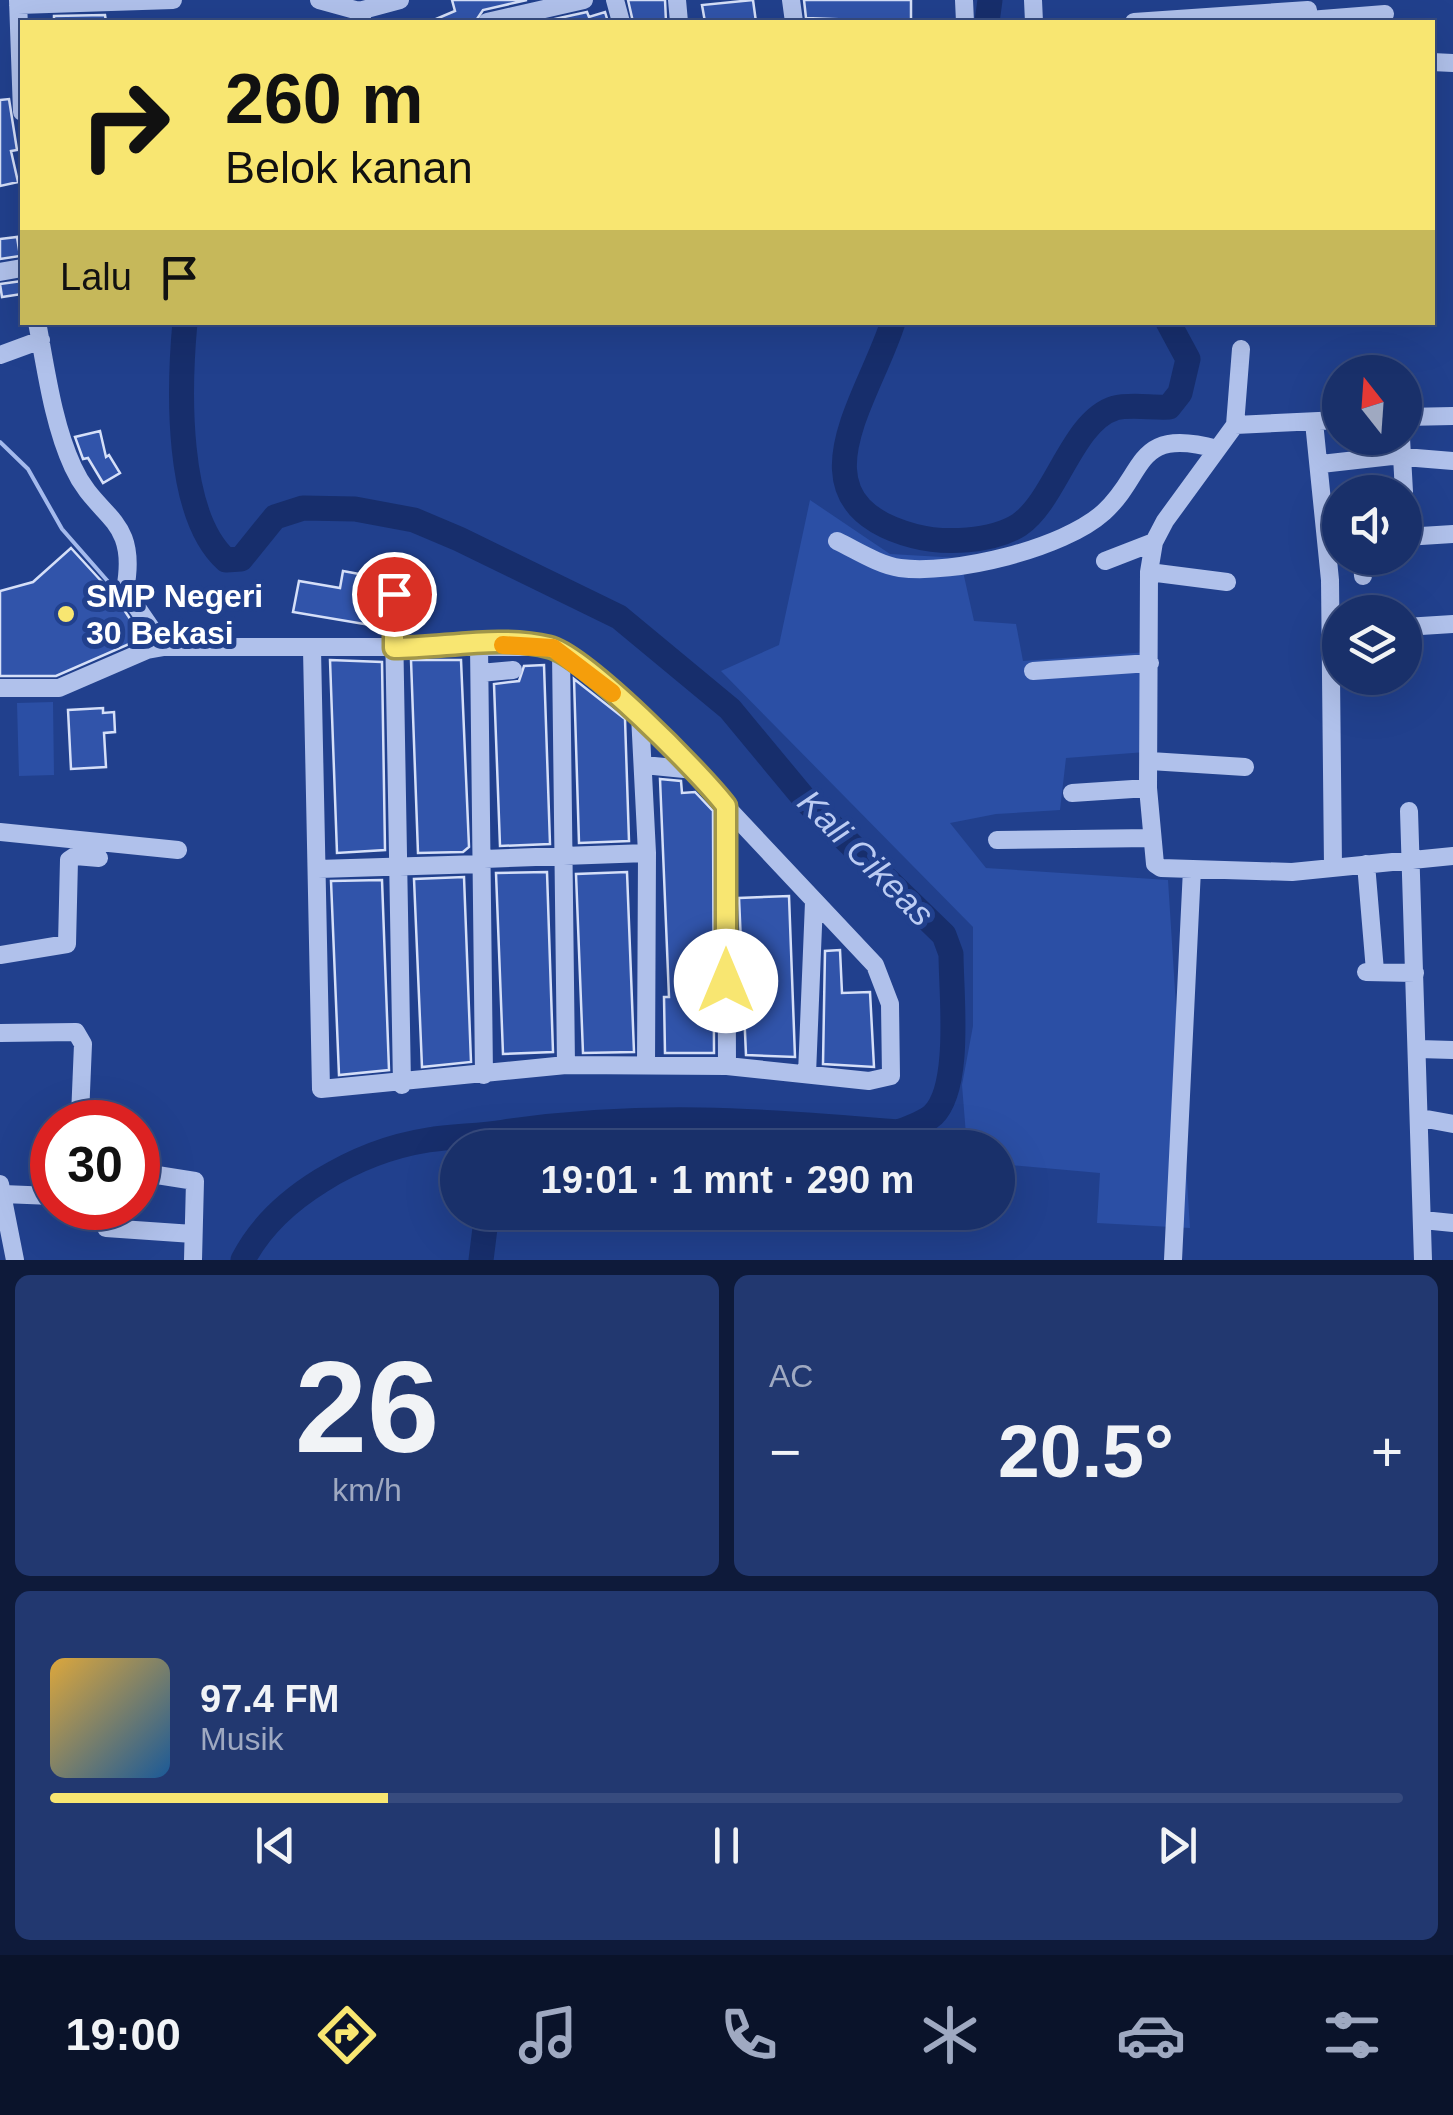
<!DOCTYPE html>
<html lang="id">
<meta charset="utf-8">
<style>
:root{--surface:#19306a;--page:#223870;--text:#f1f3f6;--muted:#9fa9c1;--line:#374b7e;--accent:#f8e671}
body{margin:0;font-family:Helvetica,sans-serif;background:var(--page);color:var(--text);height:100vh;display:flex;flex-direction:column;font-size:38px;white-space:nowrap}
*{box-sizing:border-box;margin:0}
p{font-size:32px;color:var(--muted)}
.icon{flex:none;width:55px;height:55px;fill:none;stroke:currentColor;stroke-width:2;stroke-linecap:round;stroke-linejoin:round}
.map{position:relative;height:1260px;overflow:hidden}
.details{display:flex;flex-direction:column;gap:15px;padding:15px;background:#0e1a3a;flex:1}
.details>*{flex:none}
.guide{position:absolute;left:20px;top:20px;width:1415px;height:305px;border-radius:0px;box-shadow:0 10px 40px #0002,0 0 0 2px var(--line);background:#f8e671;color:#111;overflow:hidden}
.needle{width:65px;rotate:343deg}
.fabs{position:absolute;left:1322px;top:355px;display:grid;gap:20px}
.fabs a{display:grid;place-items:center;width:100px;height:100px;border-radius:50%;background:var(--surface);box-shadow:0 10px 40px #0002,0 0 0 2px var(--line);font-size:50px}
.speed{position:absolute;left:30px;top:1100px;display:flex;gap:20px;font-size:50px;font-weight:700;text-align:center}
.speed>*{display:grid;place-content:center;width:130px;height:130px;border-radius:50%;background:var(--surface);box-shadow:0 10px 40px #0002,0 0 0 2px var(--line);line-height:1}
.speed .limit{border:15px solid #d22;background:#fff;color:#111}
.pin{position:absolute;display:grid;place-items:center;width:85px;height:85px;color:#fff;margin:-42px;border:5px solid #fff;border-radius:50%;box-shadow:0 2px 10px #0007}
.me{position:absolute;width:110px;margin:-55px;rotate:0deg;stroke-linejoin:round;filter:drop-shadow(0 0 8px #0008)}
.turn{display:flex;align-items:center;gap:35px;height:210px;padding:0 40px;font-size:45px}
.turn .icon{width:130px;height:130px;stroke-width:2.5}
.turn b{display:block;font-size:70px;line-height:85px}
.then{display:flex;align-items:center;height:95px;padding:0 40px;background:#0003;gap:20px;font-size:38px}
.big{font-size:75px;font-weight:600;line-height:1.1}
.details .card{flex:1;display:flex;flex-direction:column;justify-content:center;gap:15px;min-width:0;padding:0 35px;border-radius:15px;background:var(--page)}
.details .dial{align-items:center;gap:0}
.dial b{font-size:130px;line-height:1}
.song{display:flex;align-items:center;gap:30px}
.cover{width:120px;height:120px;border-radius:15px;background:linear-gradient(135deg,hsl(40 70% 55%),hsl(210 70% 35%))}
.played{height:10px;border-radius:5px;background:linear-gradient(90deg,var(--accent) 25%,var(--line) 25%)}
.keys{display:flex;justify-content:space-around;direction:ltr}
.heat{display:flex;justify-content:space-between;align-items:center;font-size:55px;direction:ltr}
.details .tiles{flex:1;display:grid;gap:15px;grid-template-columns:1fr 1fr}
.card:last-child{grid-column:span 2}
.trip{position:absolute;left:440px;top:1130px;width:575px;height:100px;border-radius:50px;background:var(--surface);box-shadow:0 10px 40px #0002,0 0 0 2px var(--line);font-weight:600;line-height:100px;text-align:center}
.dock{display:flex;height:160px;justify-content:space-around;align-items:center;background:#0a132a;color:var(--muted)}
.dock .icon{width:70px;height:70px}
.dock .active{color:var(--accent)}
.dock b{font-size:45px;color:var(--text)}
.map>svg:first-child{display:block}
</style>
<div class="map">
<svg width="1453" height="1260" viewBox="0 0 1453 1260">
<rect width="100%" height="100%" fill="#21408d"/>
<path fill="#2b4fa5" d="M810,500L890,554L960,558L974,621L1016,624L1023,661L1148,652L1146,752L1066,758L1060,810L996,814L950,823L986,868L1168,880L1190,1228L1097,1223L1100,1173L998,1164V1148L967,1147L962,1085L973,1026V927L721,671L779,645Z
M53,702L54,775L19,776L17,703Z"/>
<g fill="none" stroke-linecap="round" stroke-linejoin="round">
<path stroke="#a4baed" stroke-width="4" d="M0,442L28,469L62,529L119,594"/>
<path stroke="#172e6c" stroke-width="25" d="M987,22L990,0
M185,322C179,387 175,514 226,560L241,559L275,517L303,508L355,509L414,520L459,539L619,617L730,709L808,803L944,935L951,954C951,993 962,1087 933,1115C924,1123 909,1128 898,1132C760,1120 642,1112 504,1132C478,1136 453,1136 428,1140C358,1151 275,1197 243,1260
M893,322C869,399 786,502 914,536C944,544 992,542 1019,525C1056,500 1072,421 1115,408C1130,404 1153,408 1169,407L1180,393L1188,359L1168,322
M481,1260L487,1212"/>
</g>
<path fill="#3154aa" stroke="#d5dff8" stroke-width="2.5" d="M452,0H527L483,10L475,22H429L455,11Z
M628,0H665L666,22H633Z
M753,0L756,22H705L702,5Z
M804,0H911V22L806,18Z
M587,12L589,17L605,12L608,22H541Z
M105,15L106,22H54V16Z
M9,99L17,150L11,151L18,182L0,186V100Z
M17,237L20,256L0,259V239Z
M22,281V294L2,297L0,284Z
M100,431L106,457L109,455L120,473L103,483L88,458L83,459L75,437Z
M71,548L114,595L143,638L56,676H0V591L33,582Z
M343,571L381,578L382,627L293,612L299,581L340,588Z
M330,660L382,662L385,850L337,853Z
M411,660H461L469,847L463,852L418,853Z
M544,665L550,844L500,846L494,684L519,681L524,666Z
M574,679L625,719L629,841L579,843Z
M103,708V713L114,712L115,732L104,733L106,767L71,769L68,710Z
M660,779L681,781L682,793L695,792L713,811L714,1053H665L664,997H669Z
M547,872L553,1052L503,1054L496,873Z
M627,872L634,1052L583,1053L576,874Z
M464,877L471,1062L422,1067L414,879Z
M382,880L389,1070L339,1075L331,881Z
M789,896L795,1057L746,1055L739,898Z
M840,950L842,993L870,992L874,1067L823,1064L825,951Z"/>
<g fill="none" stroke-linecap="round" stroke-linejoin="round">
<path stroke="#b0c1eb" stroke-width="18" d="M18,0L22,112
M319,0L359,11L363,22
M615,0L621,22
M677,0L679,22
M791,0L794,22
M964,0L965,22
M1033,0L1034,22
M18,5L173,0
M359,11L400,0
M1309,20L1385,14
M487,22L584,0
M1134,22L1308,10
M1432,62L1453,63
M0,272L22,268
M37,322C46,369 53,424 73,467C97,520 139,516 125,590L164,647
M0,355L41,340
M1405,417L1453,416
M1340,420L1235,425L1165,521L1154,542L1149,572L1148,788L1155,864L1161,868L1292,872L1453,856
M1314,422L1330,580L1333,867
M1235,425L1241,349
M1401,438L1404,492
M1321,464L1392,456L1453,461
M1405,513L1406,536
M1405,537L1453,534
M837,541C856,550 879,565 900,568C954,575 1063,549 1104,512C1147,473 1133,426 1217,449
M1362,558L1363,576
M1105,561L1154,542
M393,567L402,1085
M1149,572L1227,582
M1405,627L1453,624
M479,645L484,1075
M561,652L566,1065
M1033,671L1150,663
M480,673L513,670
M0,688H59L147,650L164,647H553L640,715L875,965L890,1004L891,1076L869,1081L727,1066L566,1065L321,1089L312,649
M640,715L647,853L646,1065
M1150,761L1245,767
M644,765L694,770
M1072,793L1148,788
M726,806L727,1066
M1409,811L1423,1260
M0,832L178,850
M997,840L1151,838
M1366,864L1375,971
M318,869L481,864L484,859L647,853
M0,955L67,944L69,860L75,856L99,858
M1366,972L1415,973
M0,1033L76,1032L83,1044L80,1116L125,1118
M1419,1049L1453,1050
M807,1074L814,902
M1421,1118L1453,1124
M138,1172L195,1181L193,1260
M0,1184L15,1260
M3,1194L52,1196
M106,1208V1228L193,1234
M1423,1220L1453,1223
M1173,1260L1192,869"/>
</g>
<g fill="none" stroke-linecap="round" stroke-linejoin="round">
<g stroke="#a19649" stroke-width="25">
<path id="route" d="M394,594V648C443,648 501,635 549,647C584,655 701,773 726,806V981"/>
</g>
<use href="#route" stroke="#f8e671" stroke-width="18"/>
<path stroke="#f59e0b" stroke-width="18" d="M503,645L553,648L612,693"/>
</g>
<circle fill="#f8e671" stroke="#21408d" stroke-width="4" cx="66" cy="614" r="10"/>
<g text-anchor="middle" stroke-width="10" stroke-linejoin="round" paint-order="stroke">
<g font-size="32" font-weight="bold" fill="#fff" stroke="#21408d" text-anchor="start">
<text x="86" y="607">SMP Negeri<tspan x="86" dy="37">30 Bekasi</tspan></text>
</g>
<g font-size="35" font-style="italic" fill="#bcccf3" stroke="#21408d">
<text transform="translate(866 858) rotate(45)" y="12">Kali Cikeas</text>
</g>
</g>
</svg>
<div class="fabs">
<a><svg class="needle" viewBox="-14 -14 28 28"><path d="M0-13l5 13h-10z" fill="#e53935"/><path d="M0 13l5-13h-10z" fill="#9fa9c1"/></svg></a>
<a><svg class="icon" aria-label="sound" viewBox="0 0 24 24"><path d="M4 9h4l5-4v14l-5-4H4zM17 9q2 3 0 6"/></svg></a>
<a><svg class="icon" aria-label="layers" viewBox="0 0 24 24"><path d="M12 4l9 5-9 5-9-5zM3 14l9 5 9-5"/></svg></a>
</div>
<div class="speed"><div class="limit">30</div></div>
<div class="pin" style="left:394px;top:594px;background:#d93025"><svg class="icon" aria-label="arrive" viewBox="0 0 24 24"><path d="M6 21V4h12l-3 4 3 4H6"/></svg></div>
<svg class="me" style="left:726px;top:981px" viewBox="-20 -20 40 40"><circle r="19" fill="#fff"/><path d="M0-13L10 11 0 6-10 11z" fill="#f8e671"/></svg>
<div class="trip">19:01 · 1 mnt · 290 m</div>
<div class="guide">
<div class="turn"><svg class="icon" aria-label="right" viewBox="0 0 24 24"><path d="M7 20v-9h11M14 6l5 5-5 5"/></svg><div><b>260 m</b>Belok kanan</div></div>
<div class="then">Lalu<svg class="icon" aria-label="arrive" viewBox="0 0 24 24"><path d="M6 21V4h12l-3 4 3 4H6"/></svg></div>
</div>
</div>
<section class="details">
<div class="tiles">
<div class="card dial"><b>26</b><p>km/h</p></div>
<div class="card"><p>AC</p>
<div class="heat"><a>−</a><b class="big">20.5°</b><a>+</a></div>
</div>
<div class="card">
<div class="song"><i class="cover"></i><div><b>97.4 FM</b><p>Musik</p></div></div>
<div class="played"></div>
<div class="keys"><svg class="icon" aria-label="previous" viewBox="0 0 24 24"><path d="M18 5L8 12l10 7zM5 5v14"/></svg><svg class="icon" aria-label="pause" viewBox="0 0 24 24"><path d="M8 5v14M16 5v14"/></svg><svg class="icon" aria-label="next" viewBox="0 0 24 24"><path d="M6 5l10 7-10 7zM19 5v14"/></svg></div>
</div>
</div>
</section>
<nav class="dock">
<b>19:00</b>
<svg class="icon active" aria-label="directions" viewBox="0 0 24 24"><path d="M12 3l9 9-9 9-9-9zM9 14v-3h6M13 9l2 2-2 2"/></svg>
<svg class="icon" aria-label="music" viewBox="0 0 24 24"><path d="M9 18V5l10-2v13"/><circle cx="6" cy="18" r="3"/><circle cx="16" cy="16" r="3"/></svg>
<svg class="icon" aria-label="phone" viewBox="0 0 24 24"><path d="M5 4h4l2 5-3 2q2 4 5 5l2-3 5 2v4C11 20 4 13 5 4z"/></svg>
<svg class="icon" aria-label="climate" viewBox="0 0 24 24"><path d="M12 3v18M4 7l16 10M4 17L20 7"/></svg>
<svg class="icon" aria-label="car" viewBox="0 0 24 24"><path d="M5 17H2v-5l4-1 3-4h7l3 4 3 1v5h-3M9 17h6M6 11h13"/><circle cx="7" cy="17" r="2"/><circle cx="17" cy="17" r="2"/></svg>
<svg class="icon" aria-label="filters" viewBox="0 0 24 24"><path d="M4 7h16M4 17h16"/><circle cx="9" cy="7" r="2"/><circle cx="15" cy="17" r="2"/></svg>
</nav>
